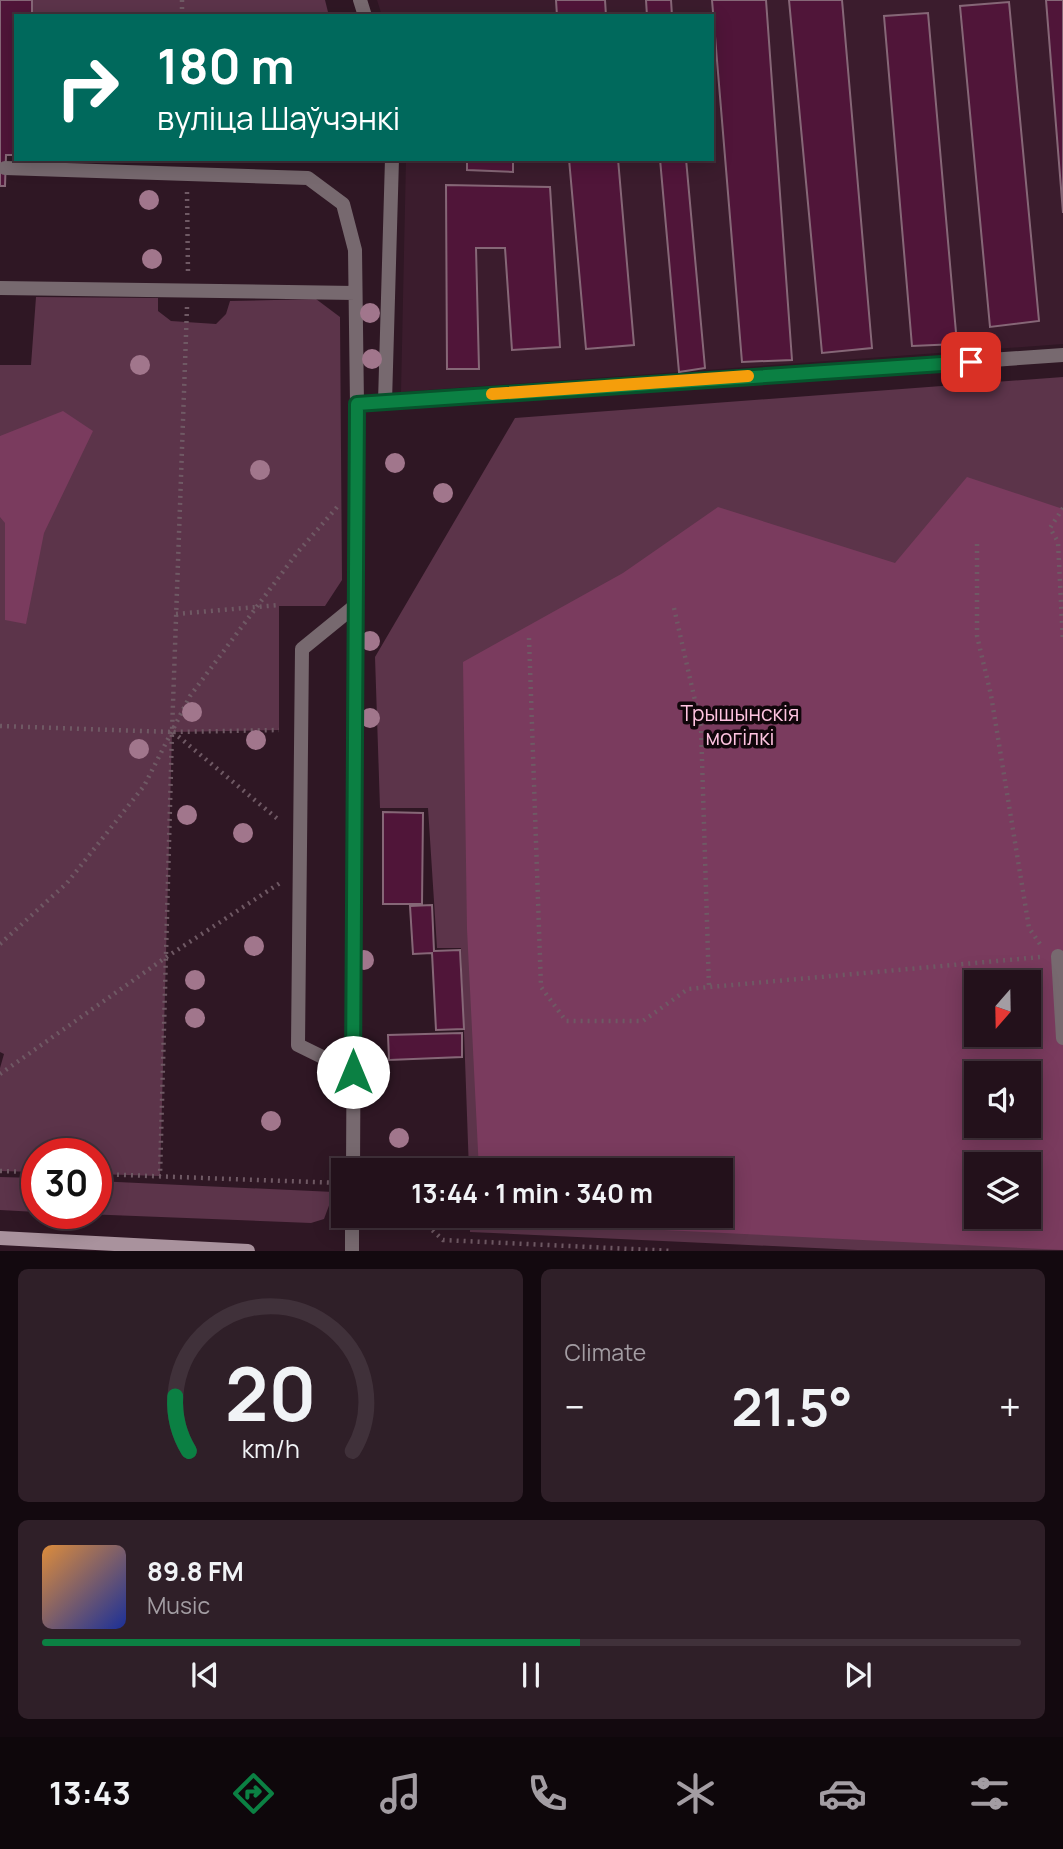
<!DOCTYPE html>
<meta charset="utf-8">
<style>
:root{--surface:#23111b;--page:#2f1f28;--text:#f1f3f6;--muted:#a39da3;--line:#40313a;--accent:#0b8043}
body{margin:0;font-family:Manrope,sans-serif;background:var(--page);color:var(--text);height:100vh;display:flex;flex-direction:column;font-size:26px;white-space:nowrap}
*{box-sizing:border-box;margin:0}
p{font-size:23px;color:var(--muted)}
.icon{flex:none;width:38px;height:38px;fill:none;stroke:currentColor;stroke-width:2;stroke-linecap:round;stroke-linejoin:round}
.map{position:relative;height:1251px;overflow:hidden}
.details{display:flex;flex-direction:column;gap:18px;padding:18px;background:#13090f;flex:1}
.details>*{flex:none}
.banner{position:absolute;left:14px;top:14px;width:700px;height:147px;border-radius:0px;box-shadow:0 4px 18px #0003,0 0 0 2px var(--line);background:#00695c;color:#fff;overflow:hidden}
.needle{width:46px;rotate:200deg}
.tools{position:absolute;left:964px;top:970px;display:grid;gap:14px}
.tools a{display:grid;place-items:center;width:77px;height:77px;border-radius:0px;background:var(--surface);box-shadow:0 4px 18px #0003,0 0 0 2px var(--line);font-size:35px}
.speed{position:absolute;left:21px;top:1138px;display:flex;gap:14px;font-size:35px;font-weight:700;text-align:center}
.speed>*{display:grid;place-content:center;width:91px;height:91px;border-radius:50%;background:var(--surface);box-shadow:0 4px 18px #0003,0 0 0 2px var(--line);line-height:1}
.speed .limit{border:10px solid #d22;background:#fff;color:#111}
.pin{position:absolute;display:grid;place-items:center;width:60px;height:60px;color:#fff;margin:-30px;border-radius:14px;box-shadow:0 4px 10px #0006}
.me{position:absolute;width:77px;margin:-38px;rotate:0deg;stroke-linejoin:round;filter:drop-shadow(0 0 5px #0008)}
.turn{display:flex;align-items:center;gap:24px;height:147px;padding:0 28px;font-size:32px}
.turn .icon{width:91px;height:91px;stroke-width:2.5}
.turn b{display:block;font-size:49px;line-height:60px}
.big{font-size:52px;font-weight:700;line-height:1.1}
.details .tile{flex:1;display:flex;flex-direction:column;justify-content:center;gap:10px;min-width:0;padding:0 24px;border-radius:10px;background:var(--page)}
.details .dial{align-items:center;gap:0}
.dial svg{height:182px;overflow:visible;fill:none;stroke:var(--line);stroke-width:7;stroke-linecap:round;text-anchor:middle}
.dial text{fill:var(--text);stroke:none}
.song{display:flex;align-items:center;gap:21px}
.cover{width:84px;height:84px;border-radius:10px;background:linear-gradient(135deg,hsl(30 70% 55%),hsl(230 70% 35%))}
.played{height:7px;border-radius:4px;background:linear-gradient(90deg,var(--accent) 55%,var(--line) 55%)}
.keys{display:flex;justify-content:space-around;direction:ltr}
.heat{display:flex;justify-content:space-between;align-items:center;font-size:38px;direction:ltr}
.details .tiles{flex:1;display:grid;gap:18px;grid-template-columns:1fr 1fr}
.tile:last-child{grid-column:span 2}
.trip{position:absolute;left:331px;top:1158px;width:402px;height:70px;border-radius:0px;background:var(--surface);box-shadow:0 4px 18px #0003,0 0 0 2px var(--line);font-weight:700;line-height:70px;text-align:center}
.tabs{display:flex;height:112px;justify-content:space-around;align-items:center;background:#0e070b;color:var(--muted)}
.tabs .icon{width:49px;height:49px}
.tabs .selected{color:var(--accent)}
.tabs b{font-size:32px;color:var(--text)}
.map>svg:first-child{display:block}
</style>
<div class="map">
<svg width="1063" height="1251" viewBox="0 0 1063 1251">
<rect width="100%" height="100%" fill="#2f1724"/>
<path fill="#3b1c2d" d="M377,0H1063V344L401,392L406,159H712V16H382Z"/>
<path fill="#5c344a" fill-rule="evenodd" d="M32,0H325L329,16H32Z
M36,297L158,298V311L171,321L216,324L226,314L230,301L316,299L340,317L342,580L325,606H279V730L172,732L160,1176L96,1174V1153H37V1172L0,1171V1068L4,1054L0,1052V365H31Z
M1063,377V1250H857L470,1232V1216H721V1171H469L461,948H437L428,808H380L375,657L515,418ZM976,982H1029V1034H976ZM976,1073H1029V1125H976ZM976,1164H1029V1216H976Z
M0,1177L37,1178V1212L0,1210Z
M96,1181L334,1192L324,1219L311,1223L59,1213H96Z"/>
<path fill="#7a3b5e" fill-rule="evenodd" d="M63,411L93,431L44,533L26,624L5,620V523L0,517V436Z
M967,477L1063,509V1250L482,1221V1216H721V1171H479L467,929L463,662L623,573L718,507L895,563ZM976,982H1029V1034H976ZM976,1073H1029V1125H976ZM976,1164H1029V1216H976Z"/>
<path fill="#501539" stroke="#866777" stroke-width="2" d="M0,0H32V16H16V155H6L5,186H0Z
M556,0H605L606,16H557Z
M646,0H671L672,16H647Z
M712,0H766L792,360L742,362Z
M789,0H842L872,348L822,353Z
M1046,0H1063V213Z
M1009,2L1039,321L990,327L960,6Z
M928,13L957,344L912,346L884,16Z
M467,159H513V172L467,170Z
M569,159H618L634,345L586,349Z
M660,159H686L705,368L679,372Z
M446,185L550,187L560,347L512,350L505,248H476L479,369H447Z
M383,812L423,813L422,904H383Z
M432,905L434,951L460,950L464,1029L436,1030L432,953L413,954L410,906Z
M462,1033V1057L389,1060L388,1035Z"/>
<g fill="none" stroke-linecap="round" stroke-linejoin="round">
<path stroke="#6f5964" stroke-width="4.5" stroke-dasharray="2 5" stroke-linecap="butt" d="M182,16V0
M187,192L188,274
M187,307L172,732L279,730
M1063,508L1050,528L1058,542L1063,642
M977,544V636L991,695L1029,928L1042,947
M674,608L701,727L709,987
M176,614L279,605
M529,638L541,987L566,1021H643L688,989L1041,957
M0,726L172,732L160,1176
M173,732L280,821
M0,944L67,883L144,786L190,696L297,553L338,506
M0,1074L165,958L280,883
M0,1171L37,1172
M96,1174L340,1183
M417,1216L443,1240L673,1251"/>
<path stroke="#77696f" stroke-width="14" d="M360,0L365,16
M5,168L308,178L343,204L355,250L357,404
M0,288L355,293
M385,402L392,159
M1058,956L1063,1038
M353,1072L298,1045L302,649L356,605"/>
<path stroke="#77696f" stroke-width="14" d="M353,1171L357,404L1063,355
M352,1251V1216"/>
<path stroke="#a9929d" stroke-width="14" d="M0,1238L248,1251"/>
</g>
<g fill="#a1768c">
<circle cx="149" cy="200" r="10"/>
<circle cx="152" cy="259" r="10"/>
<circle cx="370" cy="313" r="10"/>
<circle cx="372" cy="359" r="10"/>
<circle cx="140" cy="365" r="10"/>
<circle cx="395" cy="463" r="10"/>
<circle cx="260" cy="470" r="10"/>
<circle cx="443" cy="493" r="10"/>
<circle cx="370" cy="641" r="10"/>
<circle cx="192" cy="712" r="10"/>
<circle cx="370" cy="718" r="10"/>
<circle cx="256" cy="740" r="10"/>
<circle cx="139" cy="749" r="10"/>
<circle cx="187" cy="815" r="10"/>
<circle cx="243" cy="833" r="10"/>
<circle cx="254" cy="946" r="10"/>
<circle cx="364" cy="960" r="10"/>
<circle cx="195" cy="980" r="10"/>
<circle cx="195" cy="1018" r="10"/>
<circle cx="271" cy="1121" r="10"/>
<circle cx="399" cy="1138" r="10"/>
</g>
<g fill="none" stroke-linecap="round" stroke-linejoin="round">
<g stroke="#07532c" stroke-width="18">
<path id="route" d="M353,1072L357,404L971,362"/>
</g>
<use href="#route" stroke="#0b8043" stroke-width="12"/>
<path stroke="#f59e0b" stroke-width="12" d="M492,394L748,376"/>
</g>
<g text-anchor="middle" stroke-width="7" stroke-linejoin="round" paint-order="stroke">
<g font-size="21" fill="#ffc4e1" stroke="#11060b">
<text x="740" y="721">Трышынскія<tspan x="740" dy="24">могілкі</tspan></text>
</g>
</g>
</svg>
<div class="tools">
<a><svg class="needle" viewBox="-14 -14 28 28"><path d="M0-13l5 13h-10z" fill="#e53935"/><path d="M0 13l5-13h-10z" fill="#a39da3"/></svg></a>
<a><svg class="icon" aria-label="sound" viewBox="0 0 24 24"><path d="M4 9h4l5-4v14l-5-4H4zM17 9q2 3 0 6"/></svg></a>
<a><svg class="icon" aria-label="layers" viewBox="0 0 24 24"><path d="M12 4l9 5-9 5-9-5zM3 14l9 5 9-5"/></svg></a>
</div>
<div class="speed"><div class="limit">30</div></div>
<div class="pin" style="left:971px;top:362px;background:#d93025"><svg class="icon" aria-label="arrive" viewBox="0 0 24 24"><path d="M6 21V4h12l-3 4 3 4H6"/></svg></div>
<svg class="me" style="left:353px;top:1072px" viewBox="-20 -20 40 40"><circle r="19" fill="#fff"/><path d="M0-13L10 11 0 6-10 11z" fill="#0b8043"/></svg>
<div class="trip">13:44 · 1 min · 340 m</div>
<div class="banner">
<div class="turn"><svg class="icon" aria-label="right" viewBox="0 0 24 24"><path d="M7 20v-9h11M14 6l5 5-5 5"/></svg><div><b>180 m</b>вуліца Шаўчэнкі</div></div>
</div>
</div>
<section class="details">
<div class="tiles">
<div class="tile dial"><svg viewBox="0 0 100 80">
<path d="M14 69A42 42 0 1 1 86 69"/>
<path d="M14 69A42 42 0 0 1 8 45" stroke="#0b8043"/>
<text x="50" y="56" font-size="32" font-weight="700">20</text>
<text x="50" y="72" font-size="11">km/h</text>
</svg></div>
<div class="tile"><p>Climate</p>
<div class="heat"><a>−</a><b class="big">21.5°</b><a>+</a></div>
</div>
<div class="tile">
<div class="song"><i class="cover"></i><div><b>89.8 FM</b><p>Music</p></div></div>
<div class="played"></div>
<div class="keys"><svg class="icon" aria-label="previous" viewBox="0 0 24 24"><path d="M18 5L8 12l10 7zM5 5v14"/></svg><svg class="icon" aria-label="pause" viewBox="0 0 24 24"><path d="M8 5v14M16 5v14"/></svg><svg class="icon" aria-label="next" viewBox="0 0 24 24"><path d="M6 5l10 7-10 7zM19 5v14"/></svg></div>
</div>
</div>
</section>
<nav class="tabs">
<b>13:43</b>
<svg class="icon selected" aria-label="directions" viewBox="0 0 24 24"><path d="M12 3l9 9-9 9-9-9zM9 14v-3h6M13 9l2 2-2 2"/></svg>
<svg class="icon" aria-label="music" viewBox="0 0 24 24"><path d="M9 18V5l10-2v13"/><circle cx="6" cy="18" r="3"/><circle cx="16" cy="16" r="3"/></svg>
<svg class="icon" aria-label="phone" viewBox="0 0 24 24"><path d="M5 4h4l2 5-3 2q2 4 5 5l2-3 5 2v4C11 20 4 13 5 4z"/></svg>
<svg class="icon" aria-label="climate" viewBox="0 0 24 24"><path d="M12 3v18M4 7l16 10M4 17L20 7"/></svg>
<svg class="icon" aria-label="car" viewBox="0 0 24 24"><path d="M5 17H2v-5l4-1 3-4h7l3 4 3 1v5h-3M9 17h6M6 11h13"/><circle cx="7" cy="17" r="2"/><circle cx="17" cy="17" r="2"/></svg>
<svg class="icon" aria-label="filters" viewBox="0 0 24 24"><path d="M4 7h16M4 17h16"/><circle cx="9" cy="7" r="2"/><circle cx="15" cy="17" r="2"/></svg>
</nav>
